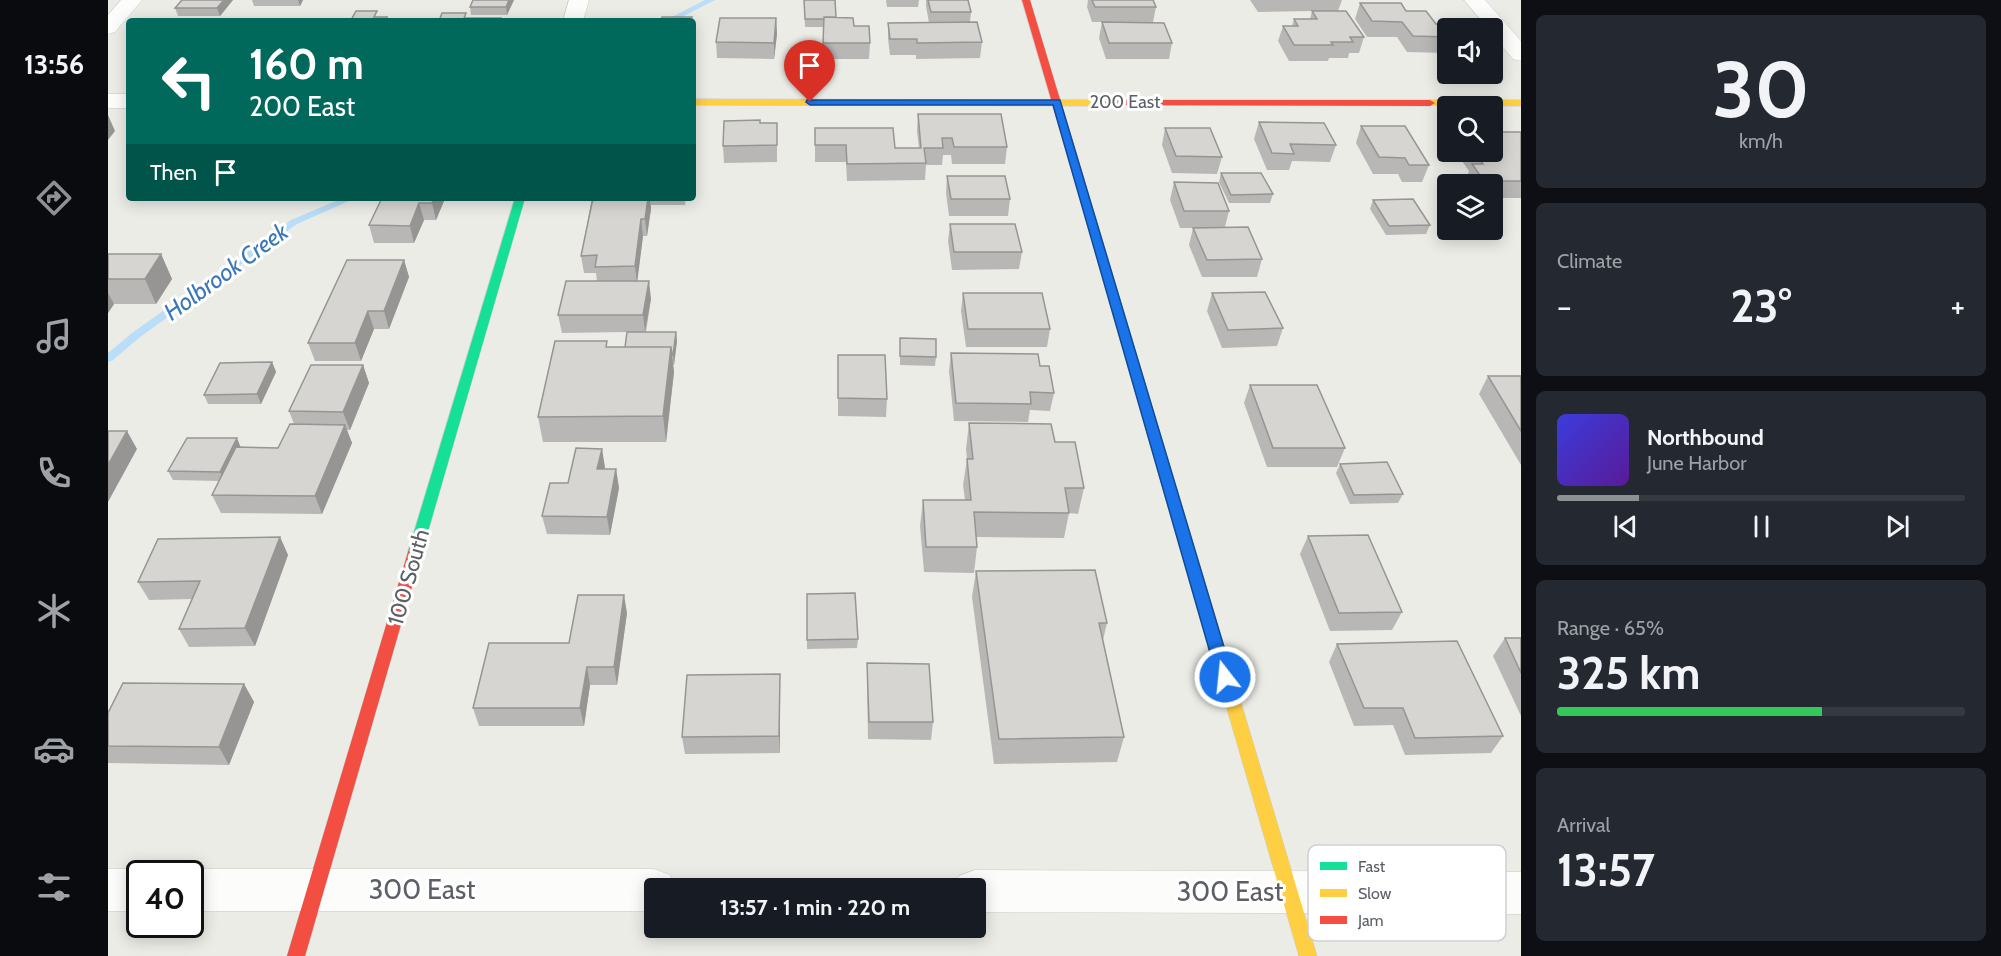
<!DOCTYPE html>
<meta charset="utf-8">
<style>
:root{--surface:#171b24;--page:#242831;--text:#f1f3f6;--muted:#9ea1a6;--line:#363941;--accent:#8e9193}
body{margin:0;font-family:Cabin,sans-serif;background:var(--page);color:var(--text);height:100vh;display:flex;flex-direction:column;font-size:22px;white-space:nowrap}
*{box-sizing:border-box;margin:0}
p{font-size:20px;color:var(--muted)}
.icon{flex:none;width:33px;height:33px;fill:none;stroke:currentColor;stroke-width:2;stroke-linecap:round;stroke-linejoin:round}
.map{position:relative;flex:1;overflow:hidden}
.drawer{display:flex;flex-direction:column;gap:15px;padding:15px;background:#0d0f14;width:480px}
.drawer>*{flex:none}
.banner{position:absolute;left:18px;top:18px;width:570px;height:183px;border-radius:6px;box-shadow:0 3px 15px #0003;background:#00695c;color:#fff;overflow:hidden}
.fabs{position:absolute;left:1329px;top:18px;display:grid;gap:12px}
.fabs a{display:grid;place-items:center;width:66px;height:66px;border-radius:6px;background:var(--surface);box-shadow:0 3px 15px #0003;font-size:30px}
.speed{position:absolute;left:18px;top:860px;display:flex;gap:12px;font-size:30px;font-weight:700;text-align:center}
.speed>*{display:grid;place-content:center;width:78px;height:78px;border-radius:50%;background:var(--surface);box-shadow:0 3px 15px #0003;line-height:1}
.speed .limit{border:3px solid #111;border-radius:9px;background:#fff;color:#111}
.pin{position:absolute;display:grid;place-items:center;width:51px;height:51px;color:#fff;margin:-62px -26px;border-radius:50% 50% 50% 0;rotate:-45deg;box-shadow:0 0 6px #0007}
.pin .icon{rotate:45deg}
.me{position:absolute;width:66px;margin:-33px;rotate:344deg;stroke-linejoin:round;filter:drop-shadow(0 0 4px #0008)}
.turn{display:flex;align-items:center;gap:21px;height:126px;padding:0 24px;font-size:27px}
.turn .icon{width:78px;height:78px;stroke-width:2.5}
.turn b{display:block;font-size:42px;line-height:51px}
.then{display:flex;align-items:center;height:57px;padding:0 24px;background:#0003;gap:12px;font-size:22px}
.big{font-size:45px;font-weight:800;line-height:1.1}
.drawer .tile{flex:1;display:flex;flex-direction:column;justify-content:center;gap:9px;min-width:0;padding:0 21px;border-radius:9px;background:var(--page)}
.drawer .dial{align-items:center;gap:0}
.dial b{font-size:78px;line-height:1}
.song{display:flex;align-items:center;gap:18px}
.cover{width:72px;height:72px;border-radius:9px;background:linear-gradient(135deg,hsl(240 70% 55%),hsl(270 70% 35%))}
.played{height:6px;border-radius:3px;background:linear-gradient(90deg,var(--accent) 20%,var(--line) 20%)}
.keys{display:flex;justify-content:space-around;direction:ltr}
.heat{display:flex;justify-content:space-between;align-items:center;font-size:33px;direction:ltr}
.charge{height:9px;border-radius:4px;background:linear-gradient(90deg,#34c759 65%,var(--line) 0)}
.trip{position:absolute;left:536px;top:878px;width:342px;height:60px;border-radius:6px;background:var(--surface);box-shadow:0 3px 15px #0003;font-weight:800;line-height:60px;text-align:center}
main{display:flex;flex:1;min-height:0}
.tab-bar{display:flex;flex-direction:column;width:108px;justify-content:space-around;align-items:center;background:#090b0e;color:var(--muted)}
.tab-bar .icon{width:42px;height:42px}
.tab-bar .current{color:var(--accent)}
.tab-bar b{font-size:27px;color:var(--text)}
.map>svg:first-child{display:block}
</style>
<main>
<nav class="tab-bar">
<b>13:56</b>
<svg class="icon current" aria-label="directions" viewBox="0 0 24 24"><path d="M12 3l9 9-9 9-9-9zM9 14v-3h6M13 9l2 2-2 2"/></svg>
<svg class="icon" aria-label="music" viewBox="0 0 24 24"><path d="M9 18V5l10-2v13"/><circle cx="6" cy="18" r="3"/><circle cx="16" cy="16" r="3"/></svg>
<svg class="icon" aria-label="phone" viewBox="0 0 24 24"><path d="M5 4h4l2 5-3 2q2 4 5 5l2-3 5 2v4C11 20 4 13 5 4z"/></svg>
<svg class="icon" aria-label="climate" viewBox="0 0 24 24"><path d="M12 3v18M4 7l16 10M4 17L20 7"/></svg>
<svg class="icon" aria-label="car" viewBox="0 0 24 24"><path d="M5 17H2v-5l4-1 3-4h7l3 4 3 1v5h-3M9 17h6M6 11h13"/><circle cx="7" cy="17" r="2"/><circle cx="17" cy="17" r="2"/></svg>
<svg class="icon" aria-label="filters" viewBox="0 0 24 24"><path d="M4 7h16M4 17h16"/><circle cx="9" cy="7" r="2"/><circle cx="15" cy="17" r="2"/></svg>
</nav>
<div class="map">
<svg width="1413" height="956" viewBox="0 0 1413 956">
<rect width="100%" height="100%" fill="#ecece7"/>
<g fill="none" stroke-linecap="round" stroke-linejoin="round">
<path fill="#baddf8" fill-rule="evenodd" d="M597,0H607L566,21H556Z
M235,198H248L189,224L32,337L4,361L0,362V353L24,333L183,220Z"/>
<g stroke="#c9c9c8" stroke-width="1">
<path id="street" d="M13,0H34L7,32L0,34V15Z
M461,0H481L475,21H455Z
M1356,0H1377L1413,41V61L1405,59L1384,34V28H1380Z
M0,94H21V108H0Z
M0,869H32L41,873H32V911H0Z
M82,869H546L562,875L567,888H546V911H82V873H73Z
M867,870L1413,872V914L867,912V888H846L851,876Z"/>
</g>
<g stroke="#c9cac9" stroke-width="1">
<path id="fast" d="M407,198H417L314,552L312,556H302L300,552Z
M986,226L991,229L1071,496L1064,501L1057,496L981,229Z"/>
</g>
<g stroke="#c9cac9" stroke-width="1">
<path id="slow" d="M585,99L1001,100L1006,103L1001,106L585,105Z
M1322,100H1413V106L1319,105L1317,103Z
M1064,491L1071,496L1209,956H1191L1057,496Z"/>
</g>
<g stroke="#c9cac9" stroke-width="1">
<path id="jam" d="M914,0H922L991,229L990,231H982L981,229Z
M1001,100H1322L1327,103L1322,106L998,105L996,103Z
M307,547L312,548L314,552L197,956H179L300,552L302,548Z"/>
</g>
<use href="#street" fill="#fcfcfb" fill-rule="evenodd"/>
<use href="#fast" fill="#16e098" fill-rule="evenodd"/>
<use href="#slow" fill="#ffcf43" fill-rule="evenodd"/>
<use href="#jam" fill="#f24e42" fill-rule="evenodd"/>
</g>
<path fill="#b8b7b5" d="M125,0L112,16H70L67,8Z
M144,0H195L192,6H146Z
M406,0L399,15H363L362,7Z
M696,0L746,26L762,43L761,59H715V27H697Z
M778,0H811L810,7H779Z
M818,0H860L863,12L862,22L874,42L872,58L808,59V55H782L780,39V23H821L818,6Z
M980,0H1045L1048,7L1045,22L1064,43L1061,59H998L991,38L994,22H984L979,7Z
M1142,0H1234L1230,11L1256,37L1251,53H1241L1240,58H1221L1220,61H1181L1170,41L1175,26H1184L1186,19H1202L1204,11L1150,12Z
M1252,3L1298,11L1340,28V53L1299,52L1289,37H1259L1247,19Z
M668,18L669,34L666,59L609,58L608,42Z
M810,114L899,147L897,164H844L843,155H835L834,165H818L817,180L739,181L738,162H707V128L787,148H811L809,131Z
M1151,122L1228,145L1222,162L1184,161L1181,170H1159L1146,139Z
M652,123H669V162L616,163L615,146Z
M1253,126L1321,165L1314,182H1294L1290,174H1265L1248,143Z
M1057,128L1114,157L1109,174L1064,173L1054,145Z
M1413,132V198H1384V184H1359L1357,181L1361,171L1351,157L1353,152H1384Z
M1113,173L1165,194L1162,203H1121L1111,182Z
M839,176L902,199L900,216H841L838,193Z
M1066,182L1121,211L1117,227L1154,259L1149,277H1094L1081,245L1085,228H1072L1062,200Z
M274,198H335L336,201L328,220H316L306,243H266L261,225Z
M484,198H542L543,209L539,236H535L529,281L543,299L538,332H568L569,341L566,365H565L566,372L558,442H435L430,417L500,347H517L519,332L454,333L450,315L489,281L488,273H476L473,256Z
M542,198H578L577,205H543Z
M1265,200L1322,225L1318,234L1278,235L1262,209Z
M842,224L914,252L911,269L844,270L840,241Z
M0,254H53L64,279L48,304H6L0,313Z
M296,260L301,277L281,329H266L253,361H207L200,343Z
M855,293L942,329L939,347H858L853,311Z
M1104,293L1175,328L1169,346L1114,348L1099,311Z
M792,338L828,357L827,366L792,365Z
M843,353L946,393L942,411L922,410L920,422L846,421L841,371Z
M730,355L779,399L778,417L730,416Z
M164,362L168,372L153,404H100L96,395Z
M255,365L261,383L242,430H239L244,443L214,514L113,513L104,495L111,481L65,480L60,471L133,447L170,448L186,424L181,411Z
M1380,376H1413V465L1371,394Z
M1142,385L1237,448L1229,467H1159L1136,403Z
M861,423L947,442L976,488L970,514L961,513L956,538L868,537L869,547L866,573L816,572L812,526L815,500H857L855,485L859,459L858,449Z
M494,449L496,469H508L511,488L502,535L439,534L434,516L460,483Z
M1232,464L1295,494L1290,503L1242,504L1228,473Z
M1200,536L1294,612L1284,630L1222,631L1192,554Z
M172,537L180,555L147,646L81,647L71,629L84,599L41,600L30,582Z
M868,571L999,623L995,640L1016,737L1009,762L886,764L864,597Z
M699,594L750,639L749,648L699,649Z
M519,613L509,685H482L476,726H371L365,708L461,643Z
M1397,638H1413V716L1385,656Z
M1229,644L1395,736L1383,753L1297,755L1285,725L1246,726L1221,662Z
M759,663L825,722L823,740L760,739L759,681Z
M136,684L146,702L121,765L0,763V713Z
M672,692V753L577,754L574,737Z"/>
<path fill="#969593" d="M116,0H125L112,16L109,8Z
M190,0H195L192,6Z
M401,0H406L399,15L398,7Z
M668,18L669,34L666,59V43Z
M0,115L7,131L0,140Z
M326,198H335L336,201L328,220L324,203Z
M540,198H542L543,209L539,236L537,219Z
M311,203L316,220L306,243L302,226Z
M533,219L535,236L529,284L527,266Z
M53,254L64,279L48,304L37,279Z
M296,260L301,277L281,329L276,311Z
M541,281L543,299L537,332L535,315Z
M0,293L6,304L0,313Z
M260,311L266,329L253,361L247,343Z
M568,332L569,341L566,365L565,355Z
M563,347L566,372L558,442L555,416Z
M164,362L168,372L153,404L149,394Z
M255,365L261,383L242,430L235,412Z
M237,425L244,443L214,514L207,496Z
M19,431L29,449L0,502V465Z
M129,438L133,448L116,481L112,472Z
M494,449L497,467L493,487L489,469Z
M508,469L511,488L502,535L499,517Z
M172,537L180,555L147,646L137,628Z
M516,595L519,613L509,685L506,667Z
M479,667L482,685L476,726L472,708Z
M672,674V753L671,736Z
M136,684L146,702L121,765L111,747Z"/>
<path fill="#d6d5d2" stroke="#969593" stroke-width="1.5" d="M74,0H116L109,8H67Z
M365,0H401L398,7H362Z
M696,0H727L728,17H716V19H697Z
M820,0H860L863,12H823Z
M984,0H1045L1048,7H987Z
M1252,3H1293L1298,11H1318L1328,24H1338L1342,28H1340V37L1305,36L1294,22L1264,21Z
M248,11H269L266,17H279L277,21H231L243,20Z
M1204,11H1238L1256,37H1242L1245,42H1223L1225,45H1186L1175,26H1190L1186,19H1209Z
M334,13H358L355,21H331Z
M554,17H584L583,21H553Z
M716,17L745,18L746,26H761L762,43H715Z
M357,18H393L392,21H356Z
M612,18H668L666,43L608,42Z
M175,20H211L210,21H174Z
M869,22L874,42L809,43V39H782L780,23Z
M994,22L1056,23L1064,43H1001Z
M810,114H893L899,147H846L844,138H834L835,148H816L818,163L739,164L738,145H707V128H785L787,148H813Z
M652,120V123H669V145L615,146L616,121Z
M1151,122L1216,123L1228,145L1182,144L1186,154L1164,153Z
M1253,126H1297L1321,165H1301L1297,158L1271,157Z
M1057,128H1102L1114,157L1068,156Z
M1384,132H1413V181H1376L1364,164H1375L1366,152H1384Z
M1113,173H1153L1165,194L1123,195Z
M839,176H897L902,199H843Z
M1066,182L1110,183L1121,211H1076Z
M274,198H326L324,203H311L302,226L261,225Z
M485,198H540L537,219H533L527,266L487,267L489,255L473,256Z
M1305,199L1322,225L1281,226L1265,200Z
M842,224H907L914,252H846Z
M1140,227L1154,259L1099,260L1085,228Z
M0,254H53L37,279H0Z
M239,260H296L276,311H260L247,343H200Z
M458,281H541L535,315H450Z
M1157,292L1175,328L1120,330L1104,293Z
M855,293H934L942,329H860Z
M519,332H568L565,355H564L563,347H517Z
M792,338L828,339V357L792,356Z
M447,341H499L498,347H563L555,416L430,417Z
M843,353L930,354L932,366H941L946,393L922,392L923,404L848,403Z
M730,355H777L779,399L730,398Z
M164,362L149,394L96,395L112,363Z
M203,365H255L235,412L181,411Z
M1380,376H1413V431Z
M1142,385H1209L1237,448H1165Z
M861,423L943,424L947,442H967L976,488H957L961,513L866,512L869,547H818L815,500H863L859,459H865Z
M182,424L237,425L207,496L104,495L128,447L170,448Z
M0,431H19L0,465Z
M79,438H129L112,472L60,471Z
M468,448L494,449L489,469H508L499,517L434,516L442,483H460Z
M1279,462L1295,494L1246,495L1232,464Z
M1260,535L1294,612L1231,613L1200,536Z
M172,537L137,628L71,629L92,581L30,582L50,539Z
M987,570L999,623H991L1016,737L891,739L868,571Z
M747,593L750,639L699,640V594Z
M470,595H516L506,667H479L472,708H365L381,643H461Z
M1397,638H1413V673Z
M1349,641L1395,736L1307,738L1295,708H1256L1229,644Z
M759,663L821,664L825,722H761Z
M672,674L671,736L574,737L579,675Z
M15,683L136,684L111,747L0,746V713Z"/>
<path fill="#1a73e8" stroke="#114b97" stroke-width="1.5" d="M699,100H952L1125,677L1123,682L1117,684L1111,682L1109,677L945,105H702L698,102Z"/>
<g text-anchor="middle" stroke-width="6" stroke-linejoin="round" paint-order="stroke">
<g font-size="18" fill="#5c6066" stroke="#fff">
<text x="1017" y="108">200 East</text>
</g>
<g font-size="22" fill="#5c6066" stroke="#fff">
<text transform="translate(300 577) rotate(-74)" y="8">100 South</text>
</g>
<g font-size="24" font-style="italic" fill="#3a77b8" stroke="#fff">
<text transform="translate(118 272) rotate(-36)" y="8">Holbrook Creek</text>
</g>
<g font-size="27" fill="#5c6066" stroke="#fff">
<text x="314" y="899">300 East</text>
<text x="1122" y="901">300 East</text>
</g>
</g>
<rect x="1200" y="845" width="198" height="96" rx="9" fill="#fff" stroke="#cecfd1" stroke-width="1.5"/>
<rect x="1212" y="862" width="27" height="8" fill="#16e098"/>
<rect x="1212" y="889" width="27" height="8" fill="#ffcf43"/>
<rect x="1212" y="916" width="27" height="8" fill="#f24e42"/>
<g font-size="16" fill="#5c6066">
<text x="1250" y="872">Fast</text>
<text x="1250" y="899">Slow</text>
<text x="1250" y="926">Jam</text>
</g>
</svg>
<div class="fabs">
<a><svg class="icon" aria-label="sound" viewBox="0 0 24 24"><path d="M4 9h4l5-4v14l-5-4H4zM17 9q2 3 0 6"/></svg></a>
<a><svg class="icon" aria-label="search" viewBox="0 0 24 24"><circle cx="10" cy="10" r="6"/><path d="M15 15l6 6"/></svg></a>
<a><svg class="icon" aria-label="layers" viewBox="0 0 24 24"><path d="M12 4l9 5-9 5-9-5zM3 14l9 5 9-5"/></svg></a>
</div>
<div class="speed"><div class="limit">40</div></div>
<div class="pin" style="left:702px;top:102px;background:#d93025"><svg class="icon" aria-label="arrive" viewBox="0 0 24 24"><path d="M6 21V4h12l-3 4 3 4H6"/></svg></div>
<svg class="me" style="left:1117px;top:677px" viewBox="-20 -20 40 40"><circle r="17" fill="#1a73e8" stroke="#fff" stroke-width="3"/><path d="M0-11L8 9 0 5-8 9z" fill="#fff"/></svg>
<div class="trip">13:57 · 1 min · 220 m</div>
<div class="banner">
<div class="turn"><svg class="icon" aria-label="left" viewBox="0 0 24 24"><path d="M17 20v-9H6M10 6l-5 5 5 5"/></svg><div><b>160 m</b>200 East</div></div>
<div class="then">Then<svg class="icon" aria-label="arrive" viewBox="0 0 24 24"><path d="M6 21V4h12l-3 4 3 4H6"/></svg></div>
</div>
</div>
<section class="drawer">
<div class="tile dial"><b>30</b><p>km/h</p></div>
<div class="tile"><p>Climate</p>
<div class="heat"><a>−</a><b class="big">23°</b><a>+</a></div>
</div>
<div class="tile">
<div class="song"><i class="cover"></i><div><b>Northbound</b><p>June Harbor</p></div></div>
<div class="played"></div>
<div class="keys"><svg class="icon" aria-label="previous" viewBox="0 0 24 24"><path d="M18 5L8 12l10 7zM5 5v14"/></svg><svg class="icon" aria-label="pause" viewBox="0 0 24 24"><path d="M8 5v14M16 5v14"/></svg><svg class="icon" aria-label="next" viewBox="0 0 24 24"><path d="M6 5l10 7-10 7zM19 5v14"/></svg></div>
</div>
<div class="tile"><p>Range · 65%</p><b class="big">325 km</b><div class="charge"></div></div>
<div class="tile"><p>Arrival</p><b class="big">13:57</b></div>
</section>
</main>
